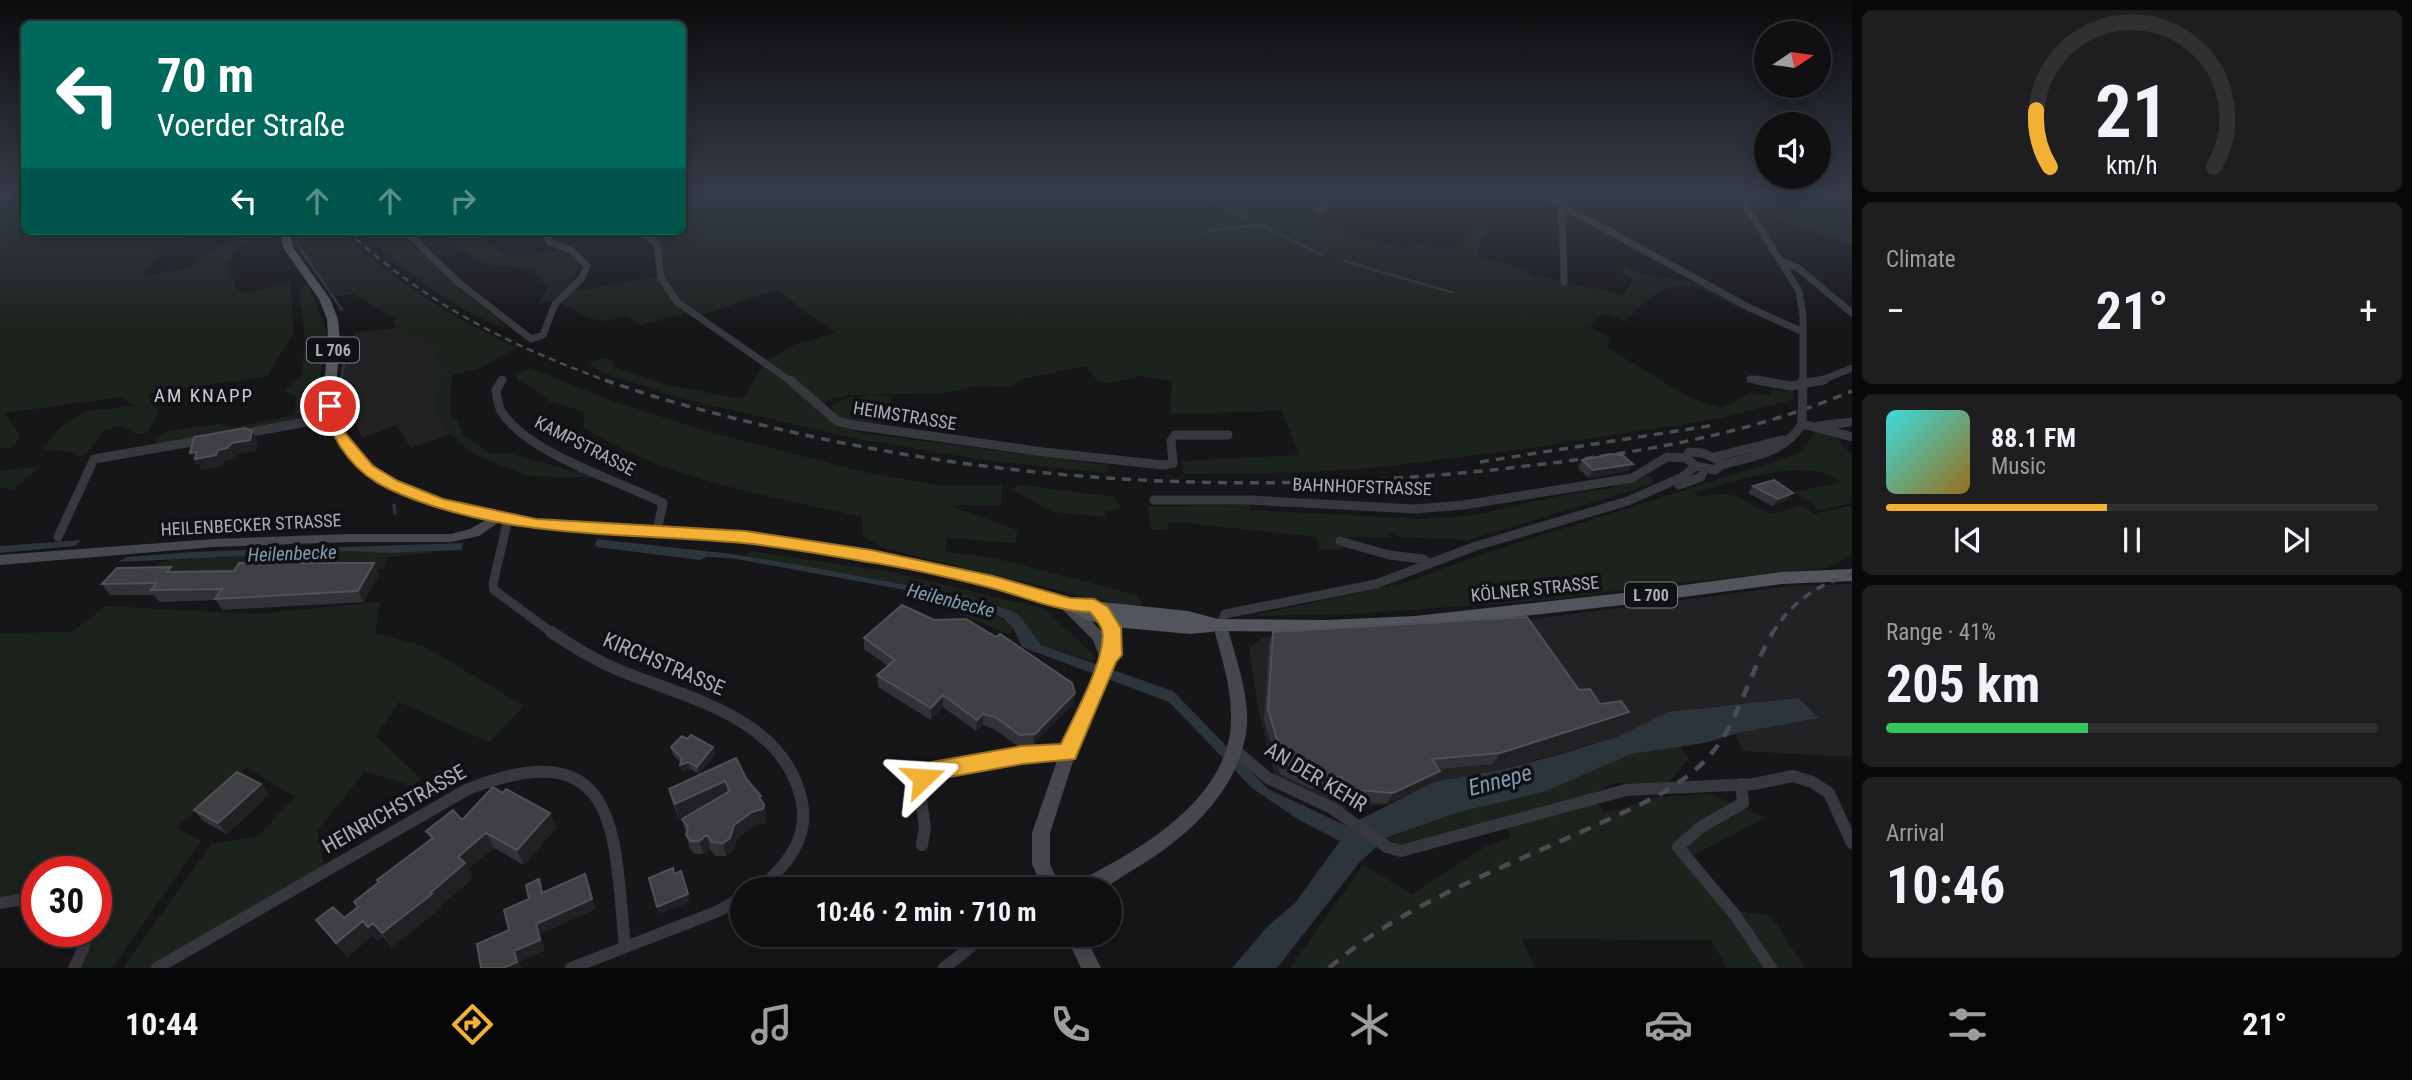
<!DOCTYPE html>
<meta charset="utf-8">
<style>
:root{--surface:#101012;--page:#1e1e20;--text:#f1f3f6;--muted:#9c9d9f;--line:#303032;--accent:#f2b134}
body{margin:0;font-family:"Roboto Condensed",sans-serif;background:var(--page);color:var(--text);height:100vh;display:flex;flex-direction:column;font-size:26px;white-space:nowrap}
*{box-sizing:border-box;margin:0}
p{font-size:23px;color:var(--muted)}
.icon{flex:none;width:38px;height:38px;fill:none;stroke:currentColor;stroke-width:2;stroke-linecap:round;stroke-linejoin:round}
.map{position:relative;flex:1;overflow:hidden}
.sheet{display:flex;flex-direction:column;gap:10px;padding:10px;background:#09090a;width:560px}
.sheet>*{flex:none}
.top-card{position:absolute;left:21px;top:21px;width:665px;height:214px;border-radius:10px;box-shadow:0 4px 18px #0003,0 0 0 2px var(--line);background:#00695c;color:#fff;overflow:hidden}
.needle{width:46px;rotate:77deg}
.tools{position:absolute;left:1754px;top:21px;display:grid;gap:14px}
.tools a{display:grid;place-items:center;width:77px;height:77px;border-radius:50%;background:var(--surface);box-shadow:0 4px 18px #0003,0 0 0 2px var(--line);font-size:35px}
.speed{position:absolute;left:21px;top:856px;display:flex;gap:14px;font-size:35px;font-weight:700;text-align:center}
.speed>*{display:grid;place-content:center;width:91px;height:91px;border-radius:50%;background:var(--surface);box-shadow:0 4px 18px #0003,0 0 0 2px var(--line);line-height:1}
.speed .limit{border:10px solid #d22;background:#fff;color:#111}
.pin{position:absolute;display:grid;place-items:center;width:60px;height:60px;color:#fff;margin:-30px;border:4px solid #fff;border-radius:50%;box-shadow:0 2px 7px #0007}
.me{position:absolute;width:77px;margin:-38px;rotate:70deg;stroke-linejoin:round;filter:drop-shadow(0 0 5px #0008)}
.turn{display:flex;align-items:center;gap:24px;height:147px;padding:0 21px;font-size:32px}
.turn .icon{width:91px;height:91px;stroke-width:2.5}
.turn b{display:block;font-size:49px;line-height:60px}
.lanes{display:flex;align-items:center;height:66px;padding:0 21px;background:#0003;justify-content:center;gap:35px;direction:ltr}
.lanes .off{opacity:.35}
.big{font-size:52px;font-weight:700;line-height:1.1}
.sheet .widget{flex:1;display:flex;flex-direction:column;justify-content:center;gap:10px;min-width:0;padding:0 24px;border-radius:10px;background:var(--page)}
.sheet .dial{align-items:center;gap:0}
.dial svg{height:182px;overflow:visible;fill:none;stroke:var(--line);stroke-width:7;stroke-linecap:round;text-anchor:middle}
.dial text{fill:var(--text);stroke:none}
.song{display:flex;align-items:center;gap:21px}
.cover{width:84px;height:84px;border-radius:10px;background:linear-gradient(135deg,hsl(180 70% 55%),hsl(40 70% 35%))}
.played{height:7px;border-radius:4px;background:linear-gradient(90deg,var(--accent) 45%,var(--line) 45%)}
.keys{display:flex;justify-content:space-around;direction:ltr}
.heat{display:flex;justify-content:space-between;align-items:center;font-size:38px;direction:ltr}
.charge{height:10px;border-radius:5px;background:linear-gradient(90deg,#34c759 41%,var(--line) 0)}
.trip{position:absolute;left:730px;top:877px;width:392px;height:70px;border-radius:35px;background:var(--surface);box-shadow:0 4px 18px #0003,0 0 0 2px var(--line);font-weight:700;line-height:70px;text-align:center}
.menu{display:flex;height:112px;justify-content:space-around;align-items:center;background:#060607;color:var(--muted)}
.menu .icon{width:49px;height:49px}
.menu .current{color:var(--accent)}
.menu b{font-size:32px;color:var(--text)}
main{display:flex;flex:1;min-height:0}
.map>svg:first-child{display:block}
</style>
<main>
<div class="map">
<svg width="1852" height="968" viewBox="0 0 1852 968">
<rect width="100%" height="100%" fill="#161618"/>
<path fill="#222225" d="M395,328L434,347L445,371L439,388L438,417L450,434L411,448L396,425L362,438L355,421L350,422L341,381L343,353L355,332Z
M1852,584V757L1743,751L1722,706L1667,712L1617,737L1496,771L1434,782L1387,804L1341,810L1275,778L1258,708L1249,648L1264,637L1365,635L1518,621L1789,586Z"/>
<path fill="#1c231d" d="M0,193H24V231H223L159,241L161,250L142,277L187,268L239,235L238,231H276L275,236L237,246L227,267L238,290L245,293L291,281L293,334L267,376L147,394L159,412L147,433L136,434L121,426L104,430L86,454L78,457L74,453L42,449L62,426L85,411L136,406L120,397L5,413L21,437L10,449L0,447Z
M683,193H1254L1306,208V216L1361,238L1404,248L1417,243L1449,251L1467,235L1473,221L1490,223L1477,251L1481,258L1525,268L1532,275L1625,295L1633,279L1622,272L1624,265L1636,273L1703,284L1757,311L1749,313C1689,283 1677,268 1625,321L1603,314L1590,327L1610,338L1608,348L1692,399L1722,408L1751,393L1770,396L1771,390L1793,391L1794,399L1721,418L1524,449L1382,467L1313,472L1184,474L1181,461L1299,455L1282,411L1170,414L1172,381L1141,376L1109,383L1098,382L1086,366L1022,379L1010,387L976,386L945,393L849,395L830,399L816,410L836,424L863,433L1109,465L1106,473L983,460L858,439L683,399L601,372L588,362L606,358L614,362V367L668,385L742,399L767,360L794,345L835,333L776,290L702,315L694,311L640,325L627,316C597,326 587,318 560,302L570,292L664,276C664,254 663,242 642,231H682Z
M1780,193H1852V244L1780,221Z
M293,231H341C391,281 454,317 516,348L478,369L452,375L450,413L458,421L463,435L492,454L504,452L572,471H580L598,478L528,476L473,454L450,434L438,417L435,390L439,388V378L445,370L434,347L395,328L393,317L353,294L333,297L297,249L292,241Z
M361,231H401L410,243L508,328C470,322 389,259 361,231Z
M440,231H475L504,255L512,257L559,251L581,261C572,286 564,301 537,304L548,289C528,255 508,274 480,261C466,255 452,240 440,231Z
M303,286H308L327,332L314,417L156,445L155,438L167,431L220,424L231,428L294,415L296,397L285,391L302,375L305,337L299,291Z
M530,368L612,401L706,431L860,471L937,485H1002L1001,505H948L1017,530L1016,543L947,538L945,552L991,557L1137,595L1143,605H1125L1093,599L883,548L863,536L862,517C767,495 666,480 583,427L585,412L549,401L535,389L517,380V374Z
M871,395L893,397L879,427L843,419L833,413L832,407L837,402L850,398Z
M1816,432L1836,438L1852,455V503L1820,510L1795,492L1841,482C1805,454 1735,483 1694,492L1699,497C1746,488 1737,504 1773,514L1801,505L1814,514L1852,505V556L1827,568L1666,584L1550,600L1352,614L1252,616L1407,582L1486,553L1798,454Z
M41,466L12,490L0,487V471Z
M1648,475L1652,478V483L1636,489L1468,540L1397,537L1394,533H1389L1390,537H1337L1336,543L1343,546L1344,550L1320,549L1316,537L1176,522L1168,523L1169,529L1151,530L1147,506L1250,505L1251,510L1421,519L1475,515L1559,496L1615,487V484L1636,481Z
M1020,485L1115,497L1121,509L1104,512L1106,517L1053,512L1011,489Z
M350,551L437,552L387,557L384,569L305,568L162,573L154,569L158,564L170,560Z
M750,551L892,572L1045,609L1095,656L1093,661L1041,645L1020,616L970,597L746,556Z
M924,595C956,599 989,605 1013,628L1010,635L921,597Z
M380,602L375,633L424,646L524,706L489,742L399,702L376,736L421,779L412,786L365,771L318,830L325,872L160,968H123L212,843L257,837L295,797L246,767L176,828L201,841L112,968H69L83,931H96V872H37V905L0,906V633L72,632L106,606L253,614Z
M1679,746L1689,758L1667,784L1614,783L1590,795L1605,813L1660,797L1711,794L1765,818L1692,856L1739,911L1771,916L1805,968H1727L1711,940L1522,939L1535,968H1290L1363,865L1412,894L1485,847L1511,837L1502,821L1407,846L1386,839L1459,812L1544,792L1631,754Z"/>
<path fill="#2c353c" d="M597,539L732,554L794,564L970,597L1012,611L1020,616L1041,645L1173,691L1268,789L1347,826L1434,782L1500,770L1554,756L1617,737L1667,712L1798,698L1819,718L1742,732L1704,743L1631,754L1544,792L1459,812L1386,838L1360,862L1277,968H1232L1268,926L1295,903L1340,841L1299,820L1252,788L1169,702L1022,647L1013,628L1003,618L978,606L955,599L730,558L707,557L700,560L597,547L595,545Z
M81,540L75,546L0,553V546Z
M463,543L462,550L388,553L350,551L118,562L127,557L192,552Z"/>
<g fill="none" stroke-linecap="round" stroke-linejoin="round">
<path stroke="#2c353c" stroke-width="2.5" d="M1194,193C1238,211 1279,235 1322,255
M297,231L298,245L342,310
M1203,232L1256,225
M1344,261L1454,293
M341,380L346,354"/>
<path stroke="#2c353c" stroke-width="3.5" d="M394,505L395,513"/>
<path stroke="#37383d" stroke-width="7" d="M1539,193L1750,308L1803,332
M1745,193L1747,208L1799,291L1803,316V376
M1562,205L1564,282
M1319,211L1331,193
M405,231L458,282L531,339L543,335L555,304L581,279L587,266L571,250L549,242L547,231
M637,231L657,243L661,278L677,302L792,382
M1781,261L1798,268L1852,313
M1750,379L1765,382
M1818,382L1852,368"/>
<path stroke="#37383d" stroke-width="9" d="M502,380L496,390C497,397 498,405 501,411C526,453 619,481 663,503L657,531
M790,380L837,421L853,425L1044,452L1163,465L1173,463L1171,441L1175,435H1228
M1757,380L1791,386L1824,380
M1818,426L1852,422
M241,434L333,417
M1714,457L1783,440
M1686,458L1689,452L1703,453L1718,460
M1679,485L1701,477L1704,469
M1154,500H1249L1415,509L1463,505L1632,478L1667,457L1686,458L1696,466L1715,470L1721,465C1751,457 1785,453 1802,424L1852,437
M508,519L493,584L494,590L554,634
M58,537L94,459L203,440
M1340,541L1389,555L1423,559L1429,564
M1220,625L1225,614L1376,584L1476,546L1628,501L1682,477L1696,466"/>
<path stroke="#37383d" stroke-width="12" d="M551,632C574,647 596,661 621,671C687,698 782,717 801,798C811,837 787,865 759,889
M1236,751L1268,778L1332,808L1387,847L1401,851L1626,790L1754,784L1793,776L1812,782L1829,793L1852,843
M1741,784L1743,803L1701,827L1678,847L1735,915L1771,968
M922,845L925,828L919,786L932,771L1022,755L1068,752
M0,903L37,897
M74,968L83,949L87,931
M157,968L468,789C620,730 614,832 625,947
M571,968L716,912L742,898
M944,968L987,934"/>
<path fill="#45474d" fill-rule="evenodd" d="M498,513L504,517L502,520L479,536L451,542H349L214,547L0,565V555L214,539L349,534H451L470,529Z
M1065,598L1070,599L1104,634L1094,612L1096,608H1106L1119,632V655L1114,661L1110,677L1076,752L1050,833V864L1061,889H1043L1032,864V833L1060,752L1094,677L1100,658L1093,640L1060,607L1058,603L1060,599Z
M1220,620L1225,621L1227,625C1235,657 1249,692 1247,725C1241,791 1185,840 1131,871C1121,877 1109,887 1098,889C1090,891 1079,889 1071,889L1074,883C1137,852 1230,800 1231,720C1232,688 1221,656 1213,625L1215,621Z
M1065,934H1084L1101,968H1081Z"/>
<path fill="#53555c" fill-rule="evenodd" d="M282,231H292L291,239L294,249L330,299L338,319L340,341L335,398L344,430L359,453L384,473L413,489L473,507L536,519L745,532L871,551L929,562L1074,599L1188,611L1218,619L1328,620L1415,616L1623,593L1781,572L1852,569V581L1781,584L1623,605L1415,628L1328,632L1220,631L1190,634L1114,627L1087,620L1064,608L1033,599L929,572L871,561L745,542L536,529L473,517L403,495L374,479L350,459L331,430L323,398L328,341L327,319L319,299L284,249L281,239Z"/>
<path stroke="#4a4c52" stroke-width="2.5" stroke-dasharray="7 5" stroke-linecap="butt" d="M347,231C428,305 508,345 610,382"/>
<path stroke="#4a4c52" stroke-width="3.5" stroke-dasharray="9 7" stroke-linecap="butt" d="M605,380C663,401 723,416 783,430C1024,486 1272,496 1518,467C1632,454 1745,436 1852,391
M1480,462L1715,425
M1772,634C1791,602 1817,585 1852,574"/>
<path stroke="#4a4c52" stroke-width="4.5" stroke-dasharray="12 10" stroke-linecap="butt" d="M1329,968C1402,904 1506,867 1594,826C1635,807 1681,789 1711,754C1738,723 1751,669 1773,632"/>
<path stroke="#37383d" stroke-width="7" d="M1803,382V376"/>
<path stroke="#37383d" stroke-width="9" d="M1802,424L1803,380"/>
</g>
<path fill="#323236" d="M1582,460L1633,464L1628,471L1589,478L1578,468Z
M1753,486L1787,500L1772,506L1748,493Z
M174,572L379,574L364,602L222,610L216,600L159,602L154,595H110L102,584Z
M1273,632L1579,690L1600,704L1629,712L1621,724L1493,764L1439,769L1440,771L1434,782L1387,804L1352,801L1344,804L1337,788L1311,789L1280,774L1264,720L1269,644Z
M864,638L1075,693L1073,704L1033,745L1019,747L994,729L983,725L976,731L943,707L931,720L878,687L877,675L888,666L864,649Z
M671,747L715,755L699,774L690,769L682,772L680,765L681,763L673,755Z
M747,780L764,804L766,817V823L755,825L737,839L733,851L726,856H715L710,849L703,854H695L690,849L682,819L702,807L679,818L672,803L669,789Z
M261,784L269,795L227,834L203,821L194,810Z
M462,820L557,827L524,865L494,848L468,869L473,878L440,906L441,908L392,947L383,937L378,941L373,935L347,957L316,920L344,918L357,908L354,902L431,839L426,831Z"/>
<path fill="#212124" d="M252,431L258,442L256,451L238,454L233,459L224,461L223,466L202,470L198,464H196L190,453L218,450Z
M1633,464L1628,471L1589,478L1593,470Z
M1793,493L1787,500L1772,506L1778,499Z
M374,563L379,574L364,602L358,591Z
M1075,693L1073,704L1033,745L1035,734Z
M943,695V707L931,720V708Z
M1629,712L1621,724L1493,764L1500,753Z
M983,714V725L976,731L977,720Z
M713,747L715,755L699,774L697,767Z
M688,762L690,769L682,772L680,765Z
M1440,771L1434,782L1387,804L1393,793Z
M725,781L728,795L679,818L675,804Z
M261,784L269,795L227,834L218,823Z
M1358,790L1352,801L1344,804L1349,793Z
M761,796L763,809L764,804L766,817V823L755,825L737,839L733,851L726,856L723,843L734,825Z
M550,813L557,827L524,865L517,850Z
M486,833L494,848L468,869L473,878L440,906L441,908L392,947L382,933L430,893L458,857Z
M707,835L710,849L703,854L699,841Z
M585,874L589,885L596,909L541,934L545,950L520,962L521,968H503L514,951L536,924Z
M688,894L690,902L659,914L657,907Z
M363,921L373,935L347,957L336,943Z
M373,923L383,937L378,941L368,927Z"/>
<path fill="#3f3f44" stroke="#4f5156" stroke-width="2" d="M245,428L252,431L250,440L232,443L227,448L218,450L216,455L195,459L197,452L190,453L194,437Z
M1612,454L1622,455L1633,464L1593,470L1582,460Z
M1774,480L1793,493L1778,499L1753,486Z
M239,563H374L358,591L215,599L222,589L151,590L157,583L102,584L117,568L171,567L167,572L234,571Z
M902,605L934,620L966,619L996,637L1000,634L1072,683L1075,693L1035,734L1020,735L995,717L983,714L977,720L943,695L931,708L877,675L895,660L864,638Z
M1527,617L1579,690L1590,689L1600,704L1621,701L1629,712L1500,753L1432,759L1440,771L1393,793L1358,790L1349,793L1342,777H1316L1284,763L1268,709L1273,632Z
M691,735L713,747L697,767L688,762L680,765L682,758L671,747L682,736L687,739Z
M736,758L747,780L761,796L759,798L764,804L763,809L752,812L734,825L730,838L723,843L712,842L707,835L699,841H691L686,835L688,828L682,819L730,791L725,781L675,804L669,789Z
M237,772L261,784L218,823L194,810Z
M493,787L503,793L506,789L550,813L517,850L486,833L458,857L465,863L430,893L432,894L382,933L373,923L368,927L363,921L336,943L316,920L333,907L344,918L358,907L354,902L379,882L377,880L433,838L426,831L453,810L462,820Z
M673,868L674,874L681,871L688,894L657,907L649,878Z
M585,874L592,899L536,924L540,940L514,951L517,962L503,968H481L477,944L509,930L504,910L529,899L526,885L539,879L542,893Z"/>
<linearGradient id="sky" x2="0" y2="1"><stop stop-color="#0c0c0d"/><stop offset="0.59" stop-color="#363c48"/><stop offset="1" stop-color="#363c48" stop-opacity="0"/></linearGradient>
<rect width="1852" height="328" fill="url(#sky)"/>
<path fill="#f2b134" stroke="#9d7322" stroke-width="2" d="M330,402L337,406L345,433L373,466L398,481L443,499L536,519L745,531L871,550L993,576L1070,598L1094,599L1108,607L1121,628L1122,655L1116,662L1075,759L1022,764L938,779L923,788L915,785L912,778L915,772L932,762L1022,746L1061,744C1073,718 1108,656 1102,630C1100,623 1094,617 1090,612C1056,611 1025,597 992,588C952,578 910,568 868,562C827,555 784,547 743,543C624,532 500,540 389,489C354,473 333,442 322,406Z"/>
<g text-anchor="middle" stroke-width="7" stroke-linejoin="round" paint-order="stroke">
<g fill="#111113" stroke="#7b7e86" stroke-width="2">
<rect x="307" y="337.5" width="52" height="25" rx="5"/>
<rect x="1625" y="582.5" width="52" height="25" rx="5"/>
</g>
<g font-size="16" font-weight="bold" fill="#a8adb8">
<text x="333" y="356">L 706</text>
<text x="1651" y="601">L 700</text>
</g>
<g font-size="18" fill="#a8adb8" stroke="#111113">
<text transform="translate(905 416) rotate(9)" y="6">HEIMSTRASSE</text>
<text transform="translate(585 446) rotate(27)" y="6">KAMPSTRASSE</text>
<text transform="translate(1362 487) rotate(2)" y="6">BAHNHOFSTRASSE</text>
<text transform="translate(251 525) rotate(-3)" y="6">HEILENBECKER STRASSE</text>
<text transform="translate(1535 589) rotate(-6)" y="6">KÖLNER STRASSE</text>
</g>
<g font-size="19" letter-spacing="2" fill="#c9ccd4" stroke="#111113">
<text x="204" y="402">AM KNAPP</text>
</g>
<g font-size="19" font-style="italic" fill="#7f9bb3" stroke="#111113">
<text transform="translate(292 553) rotate(-2)" y="7">Heilenbecke</text>
<text transform="translate(951 600) rotate(14)" y="7">Heilenbecke</text>
</g>
<g font-size="21" fill="#a8adb8" stroke="#111113">
<text transform="translate(664 664) rotate(23)" y="7">KIRCHSTRASSE</text>
<text transform="translate(1316 777) rotate(31)" y="7">AN DER KEHR</text>
<text transform="translate(394 809) rotate(-29)" y="7">HEINRICHSTRASSE</text>
</g>
<g font-size="23" font-style="italic" fill="#7f9bb3" stroke="#111113">
<text transform="translate(1500 780) rotate(-15)" y="8">Ennepe</text>
</g>
</g>
</svg>
<div class="tools">
<a><svg class="needle" viewBox="-14 -14 28 28"><path d="M0-13l5 13h-10z" fill="#e53935"/><path d="M0 13l5-13h-10z" fill="#9c9d9f"/></svg></a>
<a><svg class="icon" aria-label="sound" viewBox="0 0 24 24"><path d="M4 9h4l5-4v14l-5-4H4zM17 9q2 3 0 6"/></svg></a>
</div>
<div class="speed"><div class="limit">30</div></div>
<div class="pin" style="left:330px;top:406px;background:#d93025"><svg class="icon" aria-label="arrive" viewBox="0 0 24 24"><path d="M6 21V4h12l-3 4 3 4H6"/></svg></div>
<svg class="me" style="left:923px;top:778px" viewBox="-20 -20 40 40"><path d="M0-17L14 15 0 8-14 15z" fill="#f2b134" stroke="#fff" stroke-width="4"/></svg>
<div class="trip">10:46 · 2 min · 710 m</div>
<div class="top-card">
<div class="turn"><svg class="icon" aria-label="left" viewBox="0 0 24 24"><path d="M17 20v-9H6M10 6l-5 5 5 5"/></svg><div><b>70 m</b>Voerder Straße</div></div>
<div class="lanes"><svg class="icon" aria-label="left" viewBox="0 0 24 24"><path d="M17 20v-9H6M10 6l-5 5 5 5"/></svg><svg class="icon off" aria-label="ahead" viewBox="0 0 24 24"><path d="M12 20V5M6 11l6-6 6 6"/></svg><svg class="icon off" aria-label="ahead" viewBox="0 0 24 24"><path d="M12 20V5M6 11l6-6 6 6"/></svg><svg class="icon off" aria-label="right" viewBox="0 0 24 24"><path d="M7 20v-9h11M14 6l5 5-5 5"/></svg></div>
</div>
</div>
<section class="sheet">
<div class="widget dial"><svg viewBox="0 0 100 80">
<path d="M14 69A42 42 0 1 1 86 69"/>
<path d="M14 69A42 42 0 0 1 8 44" stroke="#f2b134"/>
<text x="50" y="56" font-size="32" font-weight="700">21</text>
<text x="50" y="72" font-size="11">km/h</text>
</svg></div>
<div class="widget"><p>Climate</p>
<div class="heat"><a>−</a><b class="big">21°</b><a>+</a></div>
</div>
<div class="widget">
<div class="song"><i class="cover"></i><div><b>88.1 FM</b><p>Music</p></div></div>
<div class="played"></div>
<div class="keys"><svg class="icon" aria-label="previous" viewBox="0 0 24 24"><path d="M18 5L8 12l10 7zM5 5v14"/></svg><svg class="icon" aria-label="pause" viewBox="0 0 24 24"><path d="M8 5v14M16 5v14"/></svg><svg class="icon" aria-label="next" viewBox="0 0 24 24"><path d="M6 5l10 7-10 7zM19 5v14"/></svg></div>
</div>
<div class="widget"><p>Range · 41%</p><b class="big">205 km</b><div class="charge"></div></div>
<div class="widget"><p>Arrival</p><b class="big">10:46</b></div>
</section>
</main>
<nav class="menu">
<b>10:44</b>
<svg class="icon current" aria-label="directions" viewBox="0 0 24 24"><path d="M12 3l9 9-9 9-9-9zM9 14v-3h6M13 9l2 2-2 2"/></svg>
<svg class="icon" aria-label="music" viewBox="0 0 24 24"><path d="M9 18V5l10-2v13"/><circle cx="6" cy="18" r="3"/><circle cx="16" cy="16" r="3"/></svg>
<svg class="icon" aria-label="phone" viewBox="0 0 24 24"><path d="M5 4h4l2 5-3 2q2 4 5 5l2-3 5 2v4C11 20 4 13 5 4z"/></svg>
<svg class="icon" aria-label="climate" viewBox="0 0 24 24"><path d="M12 3v18M4 7l16 10M4 17L20 7"/></svg>
<svg class="icon" aria-label="car" viewBox="0 0 24 24"><path d="M5 17H2v-5l4-1 3-4h7l3 4 3 1v5h-3M9 17h6M6 11h13"/><circle cx="7" cy="17" r="2"/><circle cx="17" cy="17" r="2"/></svg>
<svg class="icon" aria-label="filters" viewBox="0 0 24 24"><path d="M4 7h16M4 17h16"/><circle cx="9" cy="7" r="2"/><circle cx="15" cy="17" r="2"/></svg>
<b>21°</b>
</nav>
